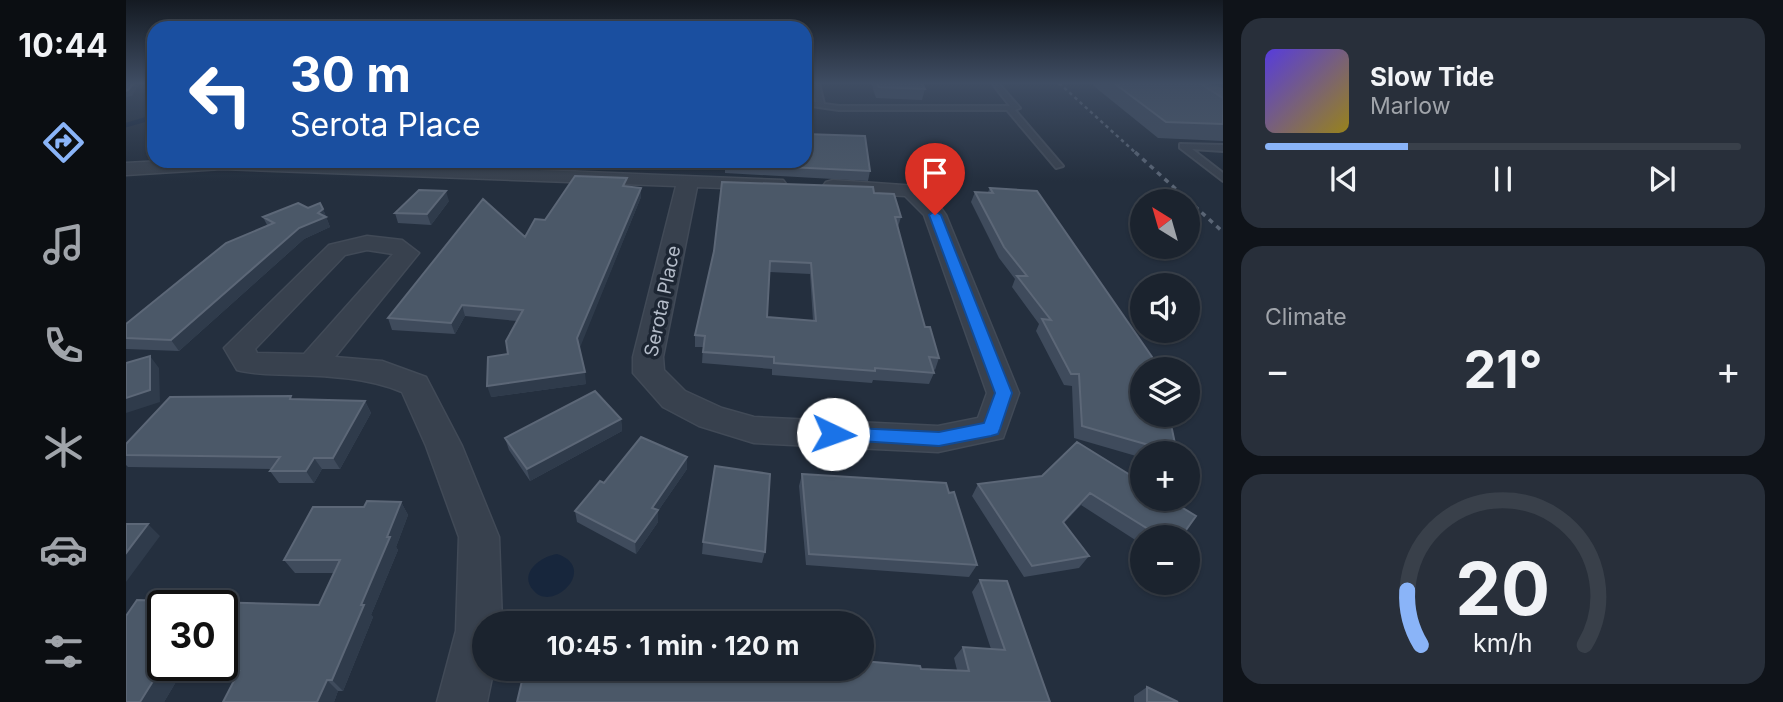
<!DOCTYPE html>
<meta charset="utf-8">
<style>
:root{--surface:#1b232e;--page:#282f3a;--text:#f1f3f6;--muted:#a0a4aa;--line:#39404a;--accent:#8ab4f8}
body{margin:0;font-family:Inter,sans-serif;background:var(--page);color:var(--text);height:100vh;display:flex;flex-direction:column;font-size:26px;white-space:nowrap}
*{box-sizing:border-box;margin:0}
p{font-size:23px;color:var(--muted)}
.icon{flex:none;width:38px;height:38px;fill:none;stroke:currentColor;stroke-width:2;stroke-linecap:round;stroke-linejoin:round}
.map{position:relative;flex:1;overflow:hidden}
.details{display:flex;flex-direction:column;gap:18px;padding:18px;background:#0f1319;width:560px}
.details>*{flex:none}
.hud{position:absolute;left:21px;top:21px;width:665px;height:147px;border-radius:21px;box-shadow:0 2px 5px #0004,0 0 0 2px var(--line);background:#1a4fa0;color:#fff;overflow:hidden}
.needle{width:46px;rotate:323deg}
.fabs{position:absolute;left:1004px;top:189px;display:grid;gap:14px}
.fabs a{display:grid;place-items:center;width:70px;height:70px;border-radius:50%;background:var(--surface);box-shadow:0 2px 5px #0004,0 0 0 2px var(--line);font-size:35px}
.speed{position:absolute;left:21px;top:590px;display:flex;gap:14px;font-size:35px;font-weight:700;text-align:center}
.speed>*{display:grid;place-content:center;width:91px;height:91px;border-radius:50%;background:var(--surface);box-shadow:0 2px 5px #0004,0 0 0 2px var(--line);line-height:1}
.speed .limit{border:4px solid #111;border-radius:10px;background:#fff;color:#111}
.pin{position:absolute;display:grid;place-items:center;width:60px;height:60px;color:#fff;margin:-72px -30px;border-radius:50% 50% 50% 0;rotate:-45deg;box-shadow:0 0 7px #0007}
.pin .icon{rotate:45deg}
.me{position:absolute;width:77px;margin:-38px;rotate:93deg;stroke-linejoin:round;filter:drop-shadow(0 0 5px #0008)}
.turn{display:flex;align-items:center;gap:24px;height:147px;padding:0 28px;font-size:32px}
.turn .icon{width:91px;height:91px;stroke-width:2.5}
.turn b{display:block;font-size:49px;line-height:60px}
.big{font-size:52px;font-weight:700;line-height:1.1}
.details .tile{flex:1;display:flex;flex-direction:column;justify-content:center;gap:10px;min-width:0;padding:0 24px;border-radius:21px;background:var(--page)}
.details .dial{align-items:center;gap:0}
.dial svg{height:182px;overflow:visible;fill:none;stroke:var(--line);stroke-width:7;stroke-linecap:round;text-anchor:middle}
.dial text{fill:var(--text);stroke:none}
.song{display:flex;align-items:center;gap:21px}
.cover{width:84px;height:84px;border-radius:10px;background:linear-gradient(135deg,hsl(250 70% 55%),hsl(50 70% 35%))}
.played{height:7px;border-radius:4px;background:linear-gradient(90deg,var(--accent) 30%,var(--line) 30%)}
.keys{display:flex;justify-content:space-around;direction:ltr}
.heat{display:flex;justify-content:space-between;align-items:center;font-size:38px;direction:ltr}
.trip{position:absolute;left:346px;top:611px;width:402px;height:70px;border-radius:35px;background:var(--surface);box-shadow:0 2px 5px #0004,0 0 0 2px var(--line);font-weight:700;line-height:70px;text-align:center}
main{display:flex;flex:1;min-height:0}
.tab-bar{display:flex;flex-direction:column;width:126px;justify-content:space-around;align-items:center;background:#0b0e12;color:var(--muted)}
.tab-bar .icon{width:49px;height:49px}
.tab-bar .current{color:var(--accent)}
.tab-bar b{font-size:32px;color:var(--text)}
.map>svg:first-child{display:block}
</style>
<main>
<nav class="tab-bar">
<b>10:44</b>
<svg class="icon current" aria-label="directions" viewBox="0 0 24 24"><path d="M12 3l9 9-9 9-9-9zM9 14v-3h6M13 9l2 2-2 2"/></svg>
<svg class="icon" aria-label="music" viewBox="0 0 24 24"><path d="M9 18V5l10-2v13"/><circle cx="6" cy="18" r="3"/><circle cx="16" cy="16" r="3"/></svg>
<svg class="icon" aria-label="phone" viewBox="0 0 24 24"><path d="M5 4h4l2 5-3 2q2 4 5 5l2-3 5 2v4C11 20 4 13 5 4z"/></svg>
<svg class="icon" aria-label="climate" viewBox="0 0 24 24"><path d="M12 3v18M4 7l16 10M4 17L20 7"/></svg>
<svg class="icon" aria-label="car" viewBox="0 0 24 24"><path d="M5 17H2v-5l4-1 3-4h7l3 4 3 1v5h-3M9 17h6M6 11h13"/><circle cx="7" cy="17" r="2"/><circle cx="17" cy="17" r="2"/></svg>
<svg class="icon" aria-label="filters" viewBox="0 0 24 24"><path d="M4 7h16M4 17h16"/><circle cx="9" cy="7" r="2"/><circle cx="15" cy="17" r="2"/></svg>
</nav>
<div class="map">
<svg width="1097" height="702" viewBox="0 0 1097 702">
<rect width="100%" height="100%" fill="#242f3e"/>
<path fill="#17263c" d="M431,554C473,568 427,613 408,591C391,573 416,556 431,554Z"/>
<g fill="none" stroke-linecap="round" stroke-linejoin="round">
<path stroke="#17263c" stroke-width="4.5" d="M0,125L28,117"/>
<g stroke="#414a57" stroke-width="4">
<path id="service" d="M687,83H693L698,104L713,106H884L866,83H872L894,108L889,110L937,166L930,168L881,110H713L679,105V101L690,102Z
M1054,144L1097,145V151L1066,149L1097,173V181L1054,148Z"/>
</g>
<g stroke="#414a57" stroke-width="3">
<path id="minor" d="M36,161H195L657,180L660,184L657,188L650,190L571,187L537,357L538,370L559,391L596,408L628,417L812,426L852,418L861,393L798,215L779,196L707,192L700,190L697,186L700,182L707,180L791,186L808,198L820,215L893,393L877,438L812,452L628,443L573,426L537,407L507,373V357L550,186L96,169L0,175V163Z
M241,236L276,240L293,253L209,357L256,361L300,377L336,446L373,537L376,623H359V668H368L361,702H311L330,631L333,537L300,446L276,392C242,378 204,376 167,375C148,374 129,375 111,370L98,348L203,245ZM241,250L267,254L178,354L131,353L129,349L219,255Z"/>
</g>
<g stroke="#414a57" stroke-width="4">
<path id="primary" d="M1047,83H1077L1097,88V100L1049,87Z"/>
</g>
<use href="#service" fill="#38414e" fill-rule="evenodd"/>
<use href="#minor" fill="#38414e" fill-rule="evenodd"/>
<use href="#primary" fill="#56606e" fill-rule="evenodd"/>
<path stroke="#5a6575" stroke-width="2.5" stroke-dasharray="3.5 3.5" stroke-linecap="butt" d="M933,83L1011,154"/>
<path stroke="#5a6575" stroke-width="3.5" stroke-dasharray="5 5" stroke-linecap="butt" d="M1009,152L1097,232"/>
</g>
<path fill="#3f4b5c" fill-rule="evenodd" d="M745,83H796L799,89L796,100L750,98Z
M964,83H1057L1097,98V141L1032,138Z
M461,161H514L510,170L462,168Z
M599,164L744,171L742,181L599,173Z
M501,187L515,188V197L453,348L460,384L365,397L382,354L391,321L339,316L329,334L266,330L262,318L399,237L419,220Z
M864,188L1017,369L1051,453H1017V458L948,438L946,386L938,385L910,331L913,324L886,287L889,279L873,258L845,202L849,192H862Z
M748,193L775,217L772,227L799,327L813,358L809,370L807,369L808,373L803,384L747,380L746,383L646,375V369L576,363L577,347H569V335L588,251ZM644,272L684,274L687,321L641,317Z
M323,201L305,225L272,223L269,213Z
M182,208L197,209L204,227L178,239L53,351L0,349V324L141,225L137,217Z
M167,399L239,401L245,413L214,469H196L188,483H153L144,471L146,469L2,467L0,465V444Z
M495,419L496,431L404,481L383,450L379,438Z
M951,442L1055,537H1017V545L955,505L938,523L963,556L953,568L898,577L846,496L852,484L916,476Z
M561,457V469L532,511V522L510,554L451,522L449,511L478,483Z
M676,474L851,565L843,577L680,565L673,486Z
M241,501L275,502L282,515L270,547L272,550L245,615L247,617L217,691H212L208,702H97L108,681L96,671L103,658H96V606H37V665H60L38,702H0V616L11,600L193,605L208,573H169L158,560L187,507H238Z
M577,542L639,552L636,563L576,554Z
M854,580L924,702L795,669L831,670L828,658L837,647L865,649L846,592Z
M1021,687L1052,702H1008V696Z"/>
<path fill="#2f3b4b" d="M8,83H14L6,96L0,97V91Z
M510,161H514L510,170Z
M515,188V197L453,350L451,338Z
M320,191L323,201L305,225L301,214Z
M197,209L204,227L178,239L53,351L45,340L173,228Z
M336,305L339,316L329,334L325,323Z
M24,356L33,368L34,402L0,413V398Z
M459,372L460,384L365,397L361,386Z
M239,401L245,413L214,469L207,458Z
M495,419L496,431L404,481L401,469Z
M561,457V469L532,511V522L510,554L509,542L526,508Z
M188,458L196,469L188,483L180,471Z
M964,493L955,505L928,533L937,522Z
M275,502L282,515L270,547L272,550L245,615L247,617L217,691L206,680Z
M22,524L34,536L0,582V553Z
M37,665H60L38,702H14Z
M201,680L212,691L208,702H191Z"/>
<path fill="#4b5868" stroke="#5c6777" stroke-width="2" fill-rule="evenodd" d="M0,83H8L2,90L0,91Z
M751,83H796L799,89L753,87Z
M988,83H1073L1097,98V124L1040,122Z
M679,134L739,136L744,171L599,164L600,161H679Z
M449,176L501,178L497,186L515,188L451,338L459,372L361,386L362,357L382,354L380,341L397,310L336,305L325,323L262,318L357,199L399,237L409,219L419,220Z
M596,182L747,187L748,193L768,194L775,217H769L790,295L799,327H804L813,358L803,357L808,373L749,368V371L648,363V357L577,352L579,336L569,335L588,251ZM644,261L685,263L690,321L641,317Z
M864,188L911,191L1033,367L1034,369H1017V415H1043L1051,453L956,426L953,374H945L916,319L925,320L891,276H901L878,247L849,192L867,193Z
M293,190L320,191L301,214L269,213Z
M172,203L182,208L194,203L197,209L192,213L200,217L173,228L45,340L0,338V324L100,243L148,223L137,217Z
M24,356V390L0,398V363Z
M469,391L495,419L401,469L379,438Z
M165,396L164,399L239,401L207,458H188L180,471H144L154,457L0,455V444L44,397Z
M515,437L561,457L526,508L532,510L509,542L449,511L474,481L478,483Z
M951,442L1017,483V499H1042L1070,516L1055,537H1035L964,493L937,522L963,556L906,566L852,484L916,476Z
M589,466L644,474L639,552L577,542Z
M676,474L820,483L823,493L828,492L851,565L683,554Z
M241,501L275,502L261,537H264L235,605H238L206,680H201L191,702H97L113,671H96L110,647H96V606H37V665L14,702H0V616L11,600L193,605L214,560H158L187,507H238Z
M0,524H22L0,553Z
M854,580L881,581L924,702H391L399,668H737V661L794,666L795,669L843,671L837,647L879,650Z
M436,615L479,619V622L496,623H434Z
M1021,687L1052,702H1021Z"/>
<linearGradient id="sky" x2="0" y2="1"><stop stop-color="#141a22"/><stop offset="0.46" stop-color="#3f4d63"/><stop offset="1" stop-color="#3f4d63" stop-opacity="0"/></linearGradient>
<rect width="1097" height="181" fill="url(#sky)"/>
<path fill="#1a73e8" stroke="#114b97" stroke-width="2" d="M809,211L815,215L886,393L874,429L872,434L865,436L813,446L701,439L698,434L701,429L707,427L813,432L858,423L869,393L803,215Z"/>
<g text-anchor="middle" stroke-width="7" stroke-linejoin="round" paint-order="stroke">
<g font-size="19" fill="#b4bcc9" stroke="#1d2633">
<text transform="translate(536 301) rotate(-78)" y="7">Serota Place</text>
</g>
</g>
</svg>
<div class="fabs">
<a><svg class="needle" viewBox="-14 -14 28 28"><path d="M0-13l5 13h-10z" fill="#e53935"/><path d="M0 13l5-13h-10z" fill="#a0a4aa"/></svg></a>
<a><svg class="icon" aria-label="sound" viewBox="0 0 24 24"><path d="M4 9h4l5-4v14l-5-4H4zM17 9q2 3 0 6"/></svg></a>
<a><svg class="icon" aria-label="layers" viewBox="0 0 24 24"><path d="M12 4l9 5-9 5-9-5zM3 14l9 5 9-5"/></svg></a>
<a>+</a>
<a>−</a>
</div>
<div class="speed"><div class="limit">30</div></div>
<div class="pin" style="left:809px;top:215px;background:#d93025"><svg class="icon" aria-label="arrive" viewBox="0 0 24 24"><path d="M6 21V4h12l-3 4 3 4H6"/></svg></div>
<svg class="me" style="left:707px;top:434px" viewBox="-20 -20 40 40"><circle r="19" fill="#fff"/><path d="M0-13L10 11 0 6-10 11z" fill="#1a73e8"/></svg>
<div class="trip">10:45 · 1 min · 120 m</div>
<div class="hud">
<div class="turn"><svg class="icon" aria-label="left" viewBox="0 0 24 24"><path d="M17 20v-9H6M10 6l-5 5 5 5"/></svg><div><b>30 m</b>Serota Place</div></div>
</div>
</div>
<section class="details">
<div class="tile">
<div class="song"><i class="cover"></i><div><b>Slow Tide</b><p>Marlow</p></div></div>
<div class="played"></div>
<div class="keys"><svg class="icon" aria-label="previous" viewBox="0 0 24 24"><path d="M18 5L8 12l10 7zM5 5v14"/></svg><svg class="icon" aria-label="pause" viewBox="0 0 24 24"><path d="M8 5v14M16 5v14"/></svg><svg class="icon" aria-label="next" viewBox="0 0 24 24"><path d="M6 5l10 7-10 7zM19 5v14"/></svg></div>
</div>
<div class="tile"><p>Climate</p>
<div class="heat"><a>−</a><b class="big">21°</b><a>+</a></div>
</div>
<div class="tile dial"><svg viewBox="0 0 100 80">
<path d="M14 69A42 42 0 1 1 86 69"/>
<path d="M14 69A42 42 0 0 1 8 45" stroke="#8ab4f8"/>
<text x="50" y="56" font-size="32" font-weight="700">20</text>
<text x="50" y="72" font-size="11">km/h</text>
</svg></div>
</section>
</main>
